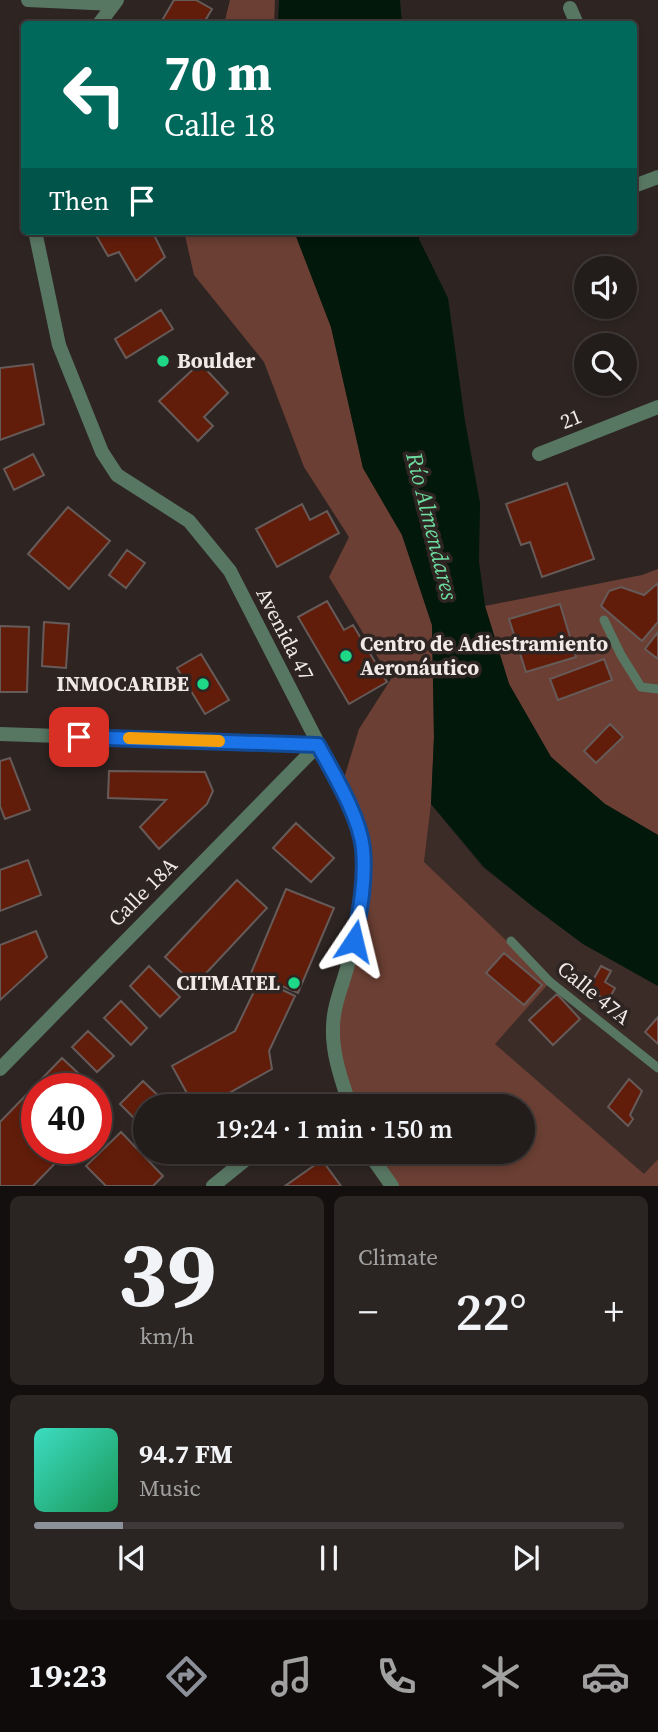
<!DOCTYPE html>
<meta charset="utf-8">
<style>
:root{--surface:#221c1a;--page:#2a2523;--text:#f1f3f6;--muted:#a2a1a2;--line:#3f3a39;--accent:#8c9099}
body{margin:0;font-family:"Source Serif 4",serif;background:var(--page);color:var(--text);height:100vh;display:flex;flex-direction:column;font-size:26px;white-space:nowrap}
*{box-sizing:border-box;margin:0}
p{font-size:23px;color:var(--muted)}
.icon{flex:none;width:38px;height:38px;fill:none;stroke:currentColor;stroke-width:2;stroke-linecap:round;stroke-linejoin:round}
.map{position:relative;height:1186px;overflow:hidden}
.panel{display:flex;flex-direction:column;gap:10px;padding:10px;background:#130f0e;flex:1}
.panel>*{flex:none}
.hud{position:absolute;left:21px;top:21px;width:616px;height:214px;border-radius:7px;box-shadow:0 4px 10px #0003,0 0 0 2px var(--line);background:#00695c;color:#fff;overflow:hidden}
.controls{position:absolute;left:574px;top:256px;display:grid;gap:14px}
.controls a{display:grid;place-items:center;width:63px;height:63px;border-radius:50%;background:var(--surface);box-shadow:0 4px 10px #0003,0 0 0 2px var(--line);font-size:35px}
.speed{position:absolute;left:21px;top:1073px;display:flex;gap:14px;font-size:35px;font-weight:700;text-align:center}
.speed>*{display:grid;place-content:center;width:91px;height:91px;border-radius:50%;background:var(--surface);box-shadow:0 4px 10px #0003,0 0 0 2px var(--line);line-height:1}
.speed .limit{border:10px solid #d22;background:#fff;color:#111}
.pin{position:absolute;display:grid;place-items:center;width:60px;height:60px;color:#fff;margin:-30px;border-radius:14px;box-shadow:0 4px 10px #0006}
.me{position:absolute;width:77px;margin:-38px;rotate:10deg;stroke-linejoin:round;filter:drop-shadow(0 0 5px #0008)}
.turn{display:flex;align-items:center;gap:24px;height:147px;padding:0 28px;font-size:32px}
.turn .icon{width:91px;height:91px;stroke-width:2.5}
.turn b{display:block;font-size:49px;line-height:60px}
.then{display:flex;align-items:center;height:66px;padding:0 28px;background:#0003;gap:14px;font-size:26px}
.big{font-size:52px;font-weight:600;line-height:1.1}
.panel .tile{flex:1;display:flex;flex-direction:column;justify-content:center;gap:10px;min-width:0;padding:0 24px;border-radius:10px;background:var(--page)}
.panel .dial{align-items:center;gap:0}
.dial b{font-size:91px;line-height:1}
.song{display:flex;align-items:center;gap:21px}
.cover{width:84px;height:84px;border-radius:10px;background:linear-gradient(135deg,hsl(170 70% 55%),hsl(150 70% 35%))}
.played{height:7px;border-radius:4px;background:linear-gradient(90deg,var(--accent) 15%,var(--line) 15%)}
.keys{display:flex;justify-content:space-around;direction:ltr}
.heat{display:flex;justify-content:space-between;align-items:center;font-size:38px;direction:ltr}
.panel .tiles{flex:1;display:grid;gap:10px;grid-template-columns:1fr 1fr}
.tile:last-child{grid-column:span 2}
.trip{position:absolute;left:133px;top:1094px;width:402px;height:70px;border-radius:35px;background:var(--surface);box-shadow:0 4px 10px #0003,0 0 0 2px var(--line);font-weight:600;line-height:70px;text-align:center}
.tabs{display:flex;height:112px;justify-content:space-around;align-items:center;background:#0e0b0a;color:var(--muted)}
.tabs .icon{width:49px;height:49px}
.tabs .current{color:var(--accent)}
.tabs b{font-size:32px;color:var(--text)}
.map>svg:first-child{display:block}
</style>
<div class="map">
<svg width="658" height="1186" viewBox="0 0 658 1186">
<rect width="100%" height="100%" fill="#2e2523"/>
<path fill="#3b2c28" d="M431,804L482,867L583,944L658,986V1159L644,1175L495,1044L424,862Z"/>
<path fill="#6b3f33" d="M230,0H275L274,24H224Z
M184,231H294L331,327L363,468L402,535L432,625L434,737L431,804L424,862L550,982L495,1044L644,1174L658,1159V1186H392L368,1152H523V1106H350L334,1049L349,962L363,848L341,788L359,729L391,679L329,577L349,537L304,467L264,362L194,275Z
M658,569V835L605,804L551,757L509,684L485,606L642,575Z"/>
<path fill="#01180b" d="M279,0H400L402,24H278Z
M294,231H419V239L448,298L465,421L480,503L479,562L485,606L509,684L551,757L605,804L658,835V986L583,944L532,906L484,867L431,804L434,737L432,625L402,535L363,468L331,327Z"/>
<path fill="#621d0a" stroke="#665b59" stroke-width="2" d="M174,0H196L212,9L203,24H160Z
M96,231H152L165,257L136,281L119,252L108,256L97,237Z
M161,310L173,329L126,358L115,339Z
M200,363L228,393L204,417L213,426L198,441L159,401Z
M33,364L44,424L0,440V368Z
M33,454L44,475L14,490L4,469Z
M567,483L594,559L542,577L530,542L521,545L506,504Z
M302,504L310,520L327,511L339,533L277,567L256,529Z
M68,507L110,541L69,589L28,554Z
M127,550L145,563L126,588L109,575Z
M658,583V622L642,641L601,606L609,591L621,587L644,595Z
M327,601L344,630L353,625L387,682L349,704L298,617Z
M560,604L576,657L526,672L509,619Z
M44,622L69,624L66,668L42,666Z
M0,626L29,627L27,692H0Z
M658,632V659L645,649Z
M201,654L229,700L205,714L177,668Z
M604,659L612,680L558,700L550,679Z
M610,724L623,737L596,763L584,751Z
M10,758L30,810L5,819L0,806V761Z
M109,771L205,772L213,791L207,804L159,849L140,827L166,800L108,798Z
M296,823L334,858L311,882L273,848Z
M28,860L41,895L0,911V870Z
M237,880L267,908L195,985L165,957Z
M286,889L334,908L298,993L251,973Z
M36,931L47,957L0,1000V945Z
M504,953L542,985L524,1005L486,973Z
M149,966L180,997L160,1017L130,986Z
M601,966L611,971L605,982L615,988L608,1001L588,989Z
M260,979L295,996L269,1051L272,1069L206,1106H194L172,1066L235,1031Z
M557,994L580,1019L553,1045L529,1020Z
M121,1001L147,1028L131,1045L104,1018Z
M658,1017V1044L645,1032Z
M88,1031L114,1056L97,1072L72,1047Z
M62,1058L94,1088H37V1148H70L33,1186H0V1122Z
M629,1079L642,1091L630,1115L633,1119L628,1126L608,1107Z
M143,1081L169,1106H145V1129L120,1104Z
M96,1091L111,1105L96,1121Z
M121,1132L163,1176L153,1186H106L86,1166Z
M169,1152H193L181,1163Z
M322,1160L341,1186H285Z"/>
<g fill="none" stroke-linecap="round" stroke-linejoin="round">
<path stroke="#587763" stroke-width="9" d="M604,620L621,655L641,687L658,689
M511,941L550,982L658,1068"/>
<path stroke="#587763" stroke-width="14" d="M28,0L114,4
M570,8L577,24
M634,186L658,177
M539,454L658,407
M0,734L318,745
M0,1069L318,745
M329,1106L347,1097
M213,1186L255,1152"/>
<path stroke="#587763" stroke-width="14" d="M99,24L117,0
M35,231L59,345L102,452L117,475L189,521L230,571L341,788C349,807 361,828 363,849C367,883 358,927 349,960C344,983 333,1004 333,1028C332,1055 342,1081 350,1106
M368,1152L392,1186"/>
</g>
<g fill="none" stroke-linecap="round" stroke-linejoin="round">
<g stroke="#114b97" stroke-width="18">
<path id="route" d="M79,737L318,745C333,773 360,817 363,849C366,879 360,912 354,941"/>
</g>
<use href="#route" stroke="#1a73e8" stroke-width="12"/>
<path stroke="#f59e0b" stroke-width="12" d="M129,738L219,741"/>
</g>
<g fill="#1ed887" stroke="#2e2523" stroke-width="2.5">
<circle cx="163" cy="361" r="7"/>
<circle cx="346" cy="656" r="7"/>
<circle cx="203" cy="684" r="7"/>
<circle cx="294" cy="983" r="7"/>
</g>
<g text-anchor="middle" stroke-width="7" stroke-linejoin="round" paint-order="stroke">
<g font-size="21" font-weight="bold" fill="#f0e9e8" stroke="#2e2523" text-anchor="start">
<text x="177" y="368">Boulder</text>
<text x="360" y="651">Centro de Adiestramiento<tspan x="360" dy="24">Aeronáutico</tspan></text>
<text x="189" y="691" text-anchor="end">INMOCARIBE</text>
<text x="280" y="990" text-anchor="end">CITMATEL</text>
</g>
<g font-size="21" fill="#f0e9e8" stroke="#2e2523">
<text transform="translate(571 419) rotate(-22)" y="7">21</text>
<text transform="translate(285 634) rotate(63)" y="7">Avenida 47</text>
<text transform="translate(143 892) rotate(-45)" y="7">Calle 18A</text>
<text transform="translate(594 993) rotate(39)" y="7">Calle 47A</text>
</g>
<g font-size="23" font-style="italic" fill="#6ddb9e" stroke="#2e2523">
<text transform="translate(432 526) rotate(76)" y="8">Río Almendares</text>
</g>
</g>
</svg>
<div class="controls">
<a><svg class="icon" aria-label="sound" viewBox="0 0 24 24"><path d="M4 9h4l5-4v14l-5-4H4zM17 9q2 3 0 6"/></svg></a>
<a><svg class="icon" aria-label="search" viewBox="0 0 24 24"><circle cx="10" cy="10" r="6"/><path d="M15 15l6 6"/></svg></a>
</div>
<div class="speed"><div class="limit">40</div></div>
<div class="pin" style="left:79px;top:737px;background:#d93025"><svg class="icon" aria-label="arrive" viewBox="0 0 24 24"><path d="M6 21V4h12l-3 4 3 4H6"/></svg></div>
<svg class="me" style="left:354px;top:941px" viewBox="-20 -20 40 40"><path d="M0-17L14 15 0 8-14 15z" fill="#1a73e8" stroke="#fff" stroke-width="4"/></svg>
<div class="trip">19:24 · 1 min · 150 m</div>
<div class="hud">
<div class="turn"><svg class="icon" aria-label="left" viewBox="0 0 24 24"><path d="M17 20v-9H6M10 6l-5 5 5 5"/></svg><div><b>70 m</b>Calle 18</div></div>
<div class="then">Then<svg class="icon" aria-label="arrive" viewBox="0 0 24 24"><path d="M6 21V4h12l-3 4 3 4H6"/></svg></div>
</div>
</div>
<section class="panel">
<div class="tiles">
<div class="tile dial"><b>39</b><p>km/h</p></div>
<div class="tile"><p>Climate</p>
<div class="heat"><a>−</a><b class="big">22°</b><a>+</a></div>
</div>
<div class="tile">
<div class="song"><i class="cover"></i><div><b>94.7 FM</b><p>Music</p></div></div>
<div class="played"></div>
<div class="keys"><svg class="icon" aria-label="previous" viewBox="0 0 24 24"><path d="M18 5L8 12l10 7zM5 5v14"/></svg><svg class="icon" aria-label="pause" viewBox="0 0 24 24"><path d="M8 5v14M16 5v14"/></svg><svg class="icon" aria-label="next" viewBox="0 0 24 24"><path d="M6 5l10 7-10 7zM19 5v14"/></svg></div>
</div>
</div>
</section>
<nav class="tabs">
<b>19:23</b>
<svg class="icon current" aria-label="directions" viewBox="0 0 24 24"><path d="M12 3l9 9-9 9-9-9zM9 14v-3h6M13 9l2 2-2 2"/></svg>
<svg class="icon" aria-label="music" viewBox="0 0 24 24"><path d="M9 18V5l10-2v13"/><circle cx="6" cy="18" r="3"/><circle cx="16" cy="16" r="3"/></svg>
<svg class="icon" aria-label="phone" viewBox="0 0 24 24"><path d="M5 4h4l2 5-3 2q2 4 5 5l2-3 5 2v4C11 20 4 13 5 4z"/></svg>
<svg class="icon" aria-label="climate" viewBox="0 0 24 24"><path d="M12 3v18M4 7l16 10M4 17L20 7"/></svg>
<svg class="icon" aria-label="car" viewBox="0 0 24 24"><path d="M5 17H2v-5l4-1 3-4h7l3 4 3 1v5h-3M9 17h6M6 11h13"/><circle cx="7" cy="17" r="2"/><circle cx="17" cy="17" r="2"/></svg>
</nav>
